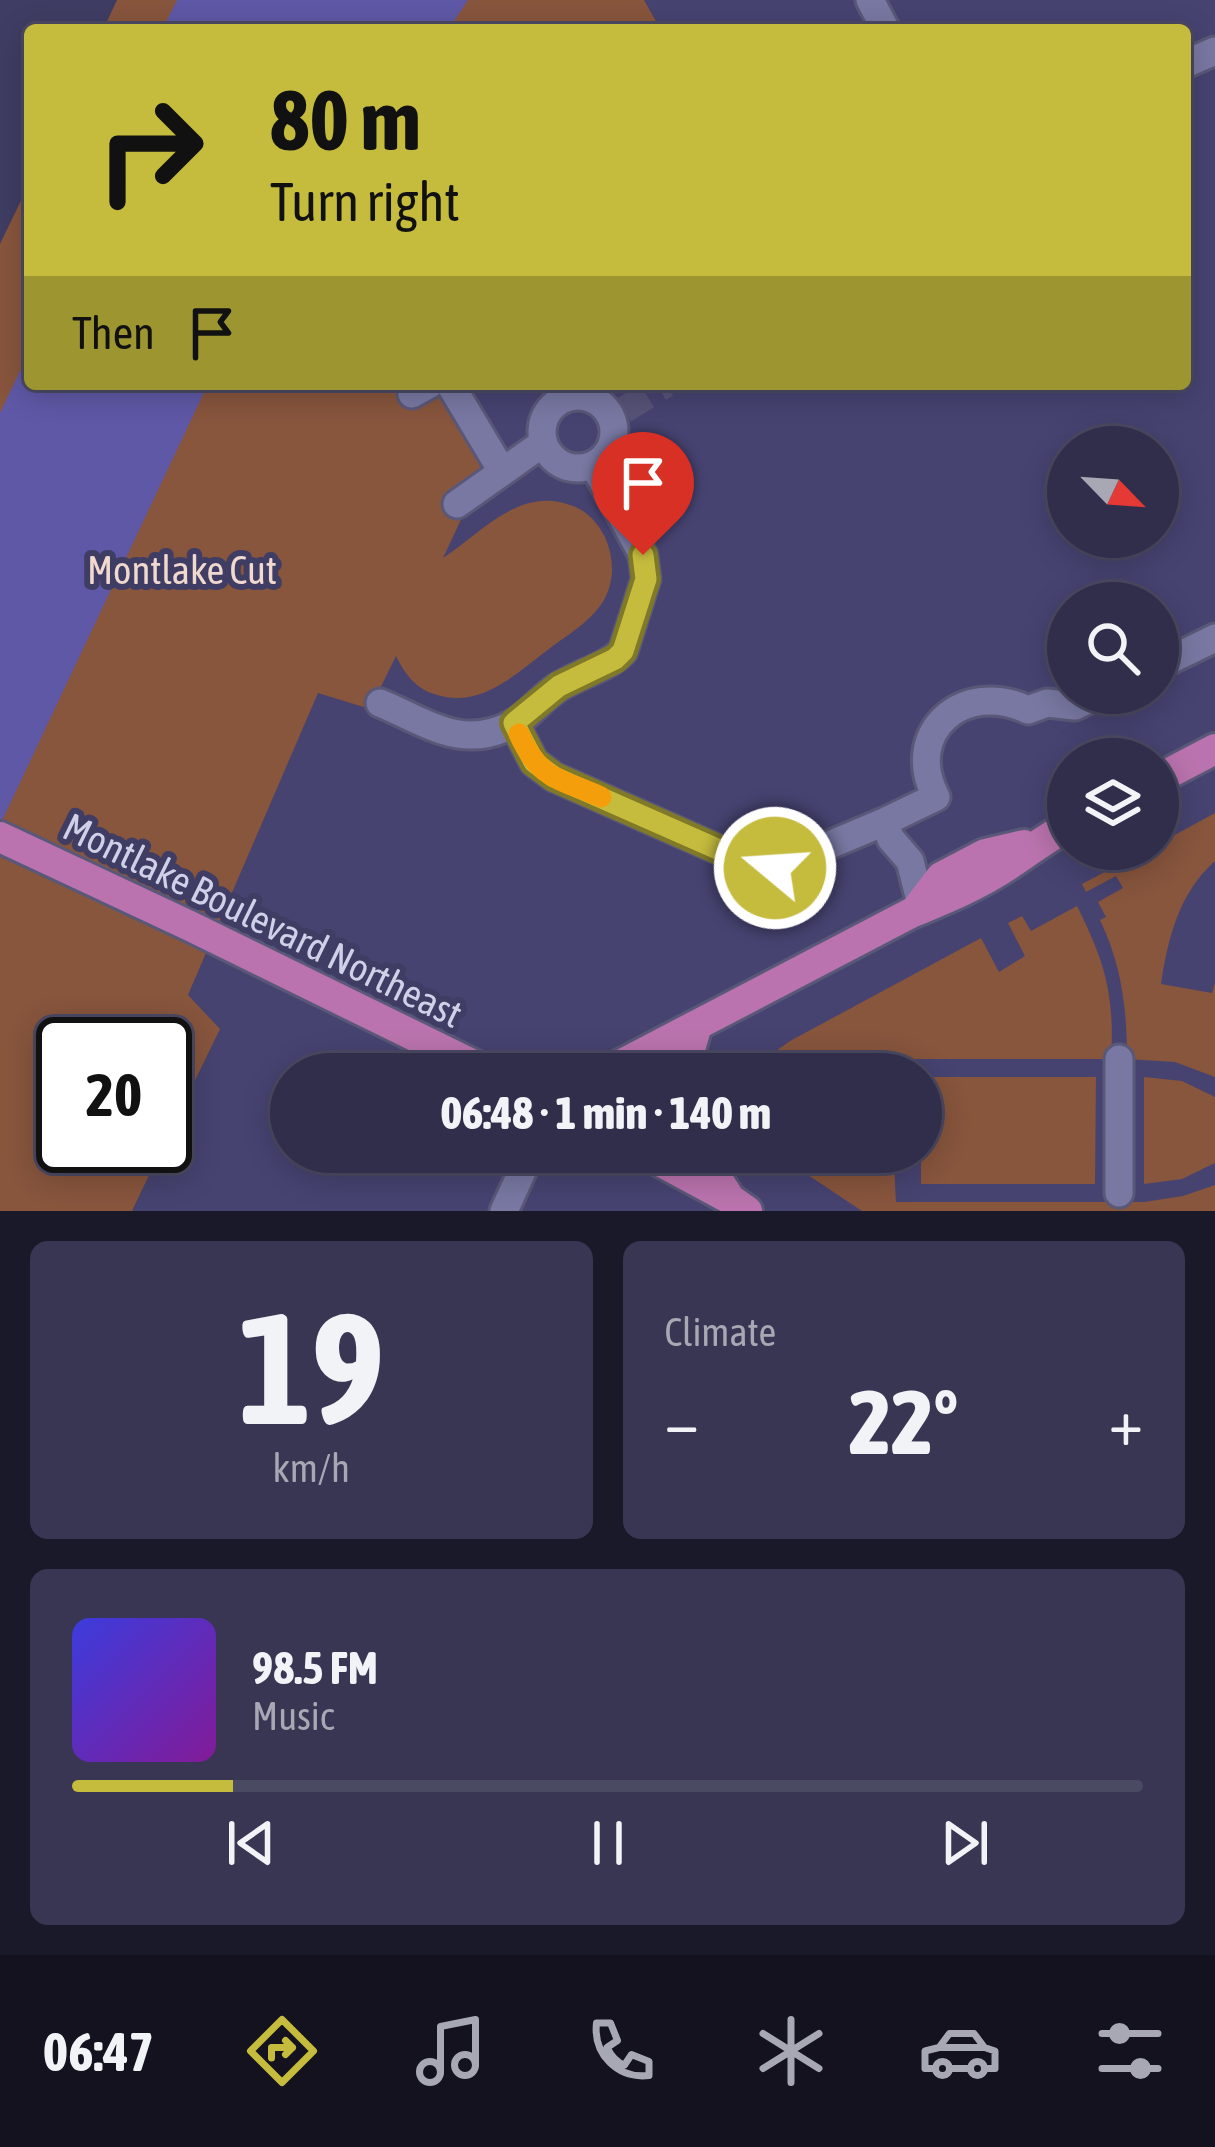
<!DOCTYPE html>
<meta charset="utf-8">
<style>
:root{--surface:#302e4b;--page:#383652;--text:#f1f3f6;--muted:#a8a8b5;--line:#4b4a63;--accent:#c5bc3d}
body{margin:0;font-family:"Asap Condensed",sans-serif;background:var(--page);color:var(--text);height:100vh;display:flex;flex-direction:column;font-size:45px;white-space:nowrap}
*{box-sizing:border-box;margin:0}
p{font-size:39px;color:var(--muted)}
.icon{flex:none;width:66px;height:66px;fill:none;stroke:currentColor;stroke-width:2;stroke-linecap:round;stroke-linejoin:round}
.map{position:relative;height:1211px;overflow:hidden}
.drawer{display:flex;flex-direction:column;gap:30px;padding:30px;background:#1a1929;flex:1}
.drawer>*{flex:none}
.hud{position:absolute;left:24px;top:24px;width:1167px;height:366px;border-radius:12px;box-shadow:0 6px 30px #0003,0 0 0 3px var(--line);background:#c5bc3d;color:#111;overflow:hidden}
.needle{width:78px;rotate:115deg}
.tools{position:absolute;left:1047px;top:426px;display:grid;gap:24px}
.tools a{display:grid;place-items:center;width:132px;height:132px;border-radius:50%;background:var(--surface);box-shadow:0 6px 30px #0003,0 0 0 3px var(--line);font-size:60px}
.speed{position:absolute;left:36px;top:1017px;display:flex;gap:24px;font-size:60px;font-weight:700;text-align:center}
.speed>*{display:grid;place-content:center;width:156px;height:156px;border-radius:50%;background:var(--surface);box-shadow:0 6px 30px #0003,0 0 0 3px var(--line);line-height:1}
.speed .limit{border:6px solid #111;border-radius:18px;background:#fff;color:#111}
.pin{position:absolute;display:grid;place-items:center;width:102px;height:102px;color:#fff;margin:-123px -51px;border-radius:50% 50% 50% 0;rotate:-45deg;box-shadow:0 0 12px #0007}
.pin .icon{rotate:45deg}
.me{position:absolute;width:132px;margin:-66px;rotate:288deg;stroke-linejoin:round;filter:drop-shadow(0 0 9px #0008)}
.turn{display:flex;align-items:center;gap:42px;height:252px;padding:0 48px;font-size:54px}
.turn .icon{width:156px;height:156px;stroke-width:2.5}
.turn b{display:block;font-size:84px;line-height:102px}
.then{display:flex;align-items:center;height:114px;padding:0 48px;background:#0003;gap:24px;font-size:45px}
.big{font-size:90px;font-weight:800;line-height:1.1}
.drawer .card{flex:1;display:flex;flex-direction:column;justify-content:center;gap:18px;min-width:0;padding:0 42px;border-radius:18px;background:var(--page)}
.drawer .dial{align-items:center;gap:0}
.dial b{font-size:156px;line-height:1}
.song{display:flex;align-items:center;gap:36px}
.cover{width:144px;height:144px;border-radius:18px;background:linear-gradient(135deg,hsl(240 70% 55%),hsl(290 70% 35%))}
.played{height:12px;border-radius:6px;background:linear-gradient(90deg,var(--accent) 15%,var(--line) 15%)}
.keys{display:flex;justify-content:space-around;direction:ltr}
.heat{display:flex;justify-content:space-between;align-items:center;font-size:66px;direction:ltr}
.drawer .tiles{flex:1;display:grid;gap:30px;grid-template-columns:1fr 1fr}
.card:last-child{grid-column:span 2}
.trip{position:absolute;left:270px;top:1053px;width:672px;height:120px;border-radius:60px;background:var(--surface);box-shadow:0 6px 30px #0003,0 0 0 3px var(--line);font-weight:800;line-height:120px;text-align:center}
.tabs{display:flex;height:192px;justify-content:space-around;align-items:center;background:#13121e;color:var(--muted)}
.tabs .icon{width:84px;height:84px}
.tabs .current{color:var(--accent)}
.tabs b{font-size:54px;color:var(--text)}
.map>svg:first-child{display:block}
</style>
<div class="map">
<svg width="1215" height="1211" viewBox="0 0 1215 1211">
<rect width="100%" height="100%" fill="#403d64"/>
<path fill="#464371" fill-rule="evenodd" d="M644,0H1215V1211H132L219,1029L188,995L318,692L369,709L406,400L396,384H1185V30H661ZM1068,447H1158V537H1068ZM1068,603H1158V693H1068ZM1068,759H1158V849H1068ZM291,1074H921V1152H291Z"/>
<path fill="#88553d" d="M117,0H644L661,30H103Z
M30,182V384H396L406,400L448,388L489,460L443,558C483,532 520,485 573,506C587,511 598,523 605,537C614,557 615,580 604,600C592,621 567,635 549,649C514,675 480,710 434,694C415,688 405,674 396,656L370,709L318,693L188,995L220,1029L165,1142V1044H63V1146H163L132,1211H0V244Z
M1215,813V861C1179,893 1168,938 1161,984L1212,993L1215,983V1077L1175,1062L1127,1059C1127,1009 1122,966 1100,920L1106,917L1098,902L1123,888L1116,876L1086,892L1082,884L1148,849H1158V844Z
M1077,906C1105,962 1115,995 1111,1059H895L894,1074H755L762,1061L790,1041L981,938L999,972L1025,956L1008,923L1022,916L1031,931Z
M921,1077H1096L1095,1184H921Z
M1144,1077L1182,1081L1215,1097V1163L1182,1179L1144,1184Z
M785,1152H805V1163H838L839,1152H872L871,1165L894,1164L896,1202H1144L1183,1196L1215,1185V1211H862L793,1165L785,1158Z"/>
<path fill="#5f58a6" d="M177,0H468L448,30H162Z
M30,350V384H208L0,825V413Z"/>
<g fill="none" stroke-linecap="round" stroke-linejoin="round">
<path stroke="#565378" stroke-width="27" stroke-dasharray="27 14" stroke-linecap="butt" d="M624,410L666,384"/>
<g stroke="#5a5878" stroke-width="33">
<path id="minor" d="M870,0L886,30
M1185,64L1215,51
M450,384L502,471
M412,394L430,384
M542 432a36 36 0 1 1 72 0a36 36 0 1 1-72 0Z
M457,504L543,443
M1158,666L1215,638
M380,703C428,723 462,751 513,724C530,715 541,698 557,688C578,674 605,669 623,651L646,579L643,555L594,466
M514,723L534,762L554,777L740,859L775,868L884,822L936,797C902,732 964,679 1028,710L1047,703L1075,706L1102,693
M884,822L891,839L910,861L922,908
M1119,1059V1193
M504,1211L531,1152"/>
</g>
<g stroke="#5a5878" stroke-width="36">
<path id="major" d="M1158,779L1215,749
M0,837L190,926L492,1074
M915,911L941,877L985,854L1024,845
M603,1074L911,913C945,899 979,885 1010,864C1029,851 1047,838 1068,826
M683,1074L697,1025
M643,1152L730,1199L747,1211
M700,1152L727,1194"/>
</g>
<use href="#minor" stroke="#7978a3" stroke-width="27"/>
<use href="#major" stroke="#ba73ae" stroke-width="30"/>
</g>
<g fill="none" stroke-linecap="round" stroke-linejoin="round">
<g stroke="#807a28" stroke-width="30">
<path id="route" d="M643,555L646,579L623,651L615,659L559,686L514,723L534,762L554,777L740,859L775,868"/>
</g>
<use href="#route" stroke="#c5bc3d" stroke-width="21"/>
<path stroke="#f59e0b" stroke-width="21" d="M519,734C540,780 558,778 601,797"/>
</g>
<g text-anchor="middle" stroke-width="12" stroke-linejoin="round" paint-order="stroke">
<g font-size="39" fill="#f1d9cf" stroke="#403d64">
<text x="182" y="584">Montlake Cut</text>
</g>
<g font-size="39" fill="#d0d0e8" stroke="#403d64">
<text transform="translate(263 920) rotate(26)" y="14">Montlake Boulevard Northeast</text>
</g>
</g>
</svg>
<div class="tools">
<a><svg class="needle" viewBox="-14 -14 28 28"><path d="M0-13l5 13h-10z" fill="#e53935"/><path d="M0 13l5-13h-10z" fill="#a8a8b5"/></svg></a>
<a><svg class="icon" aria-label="search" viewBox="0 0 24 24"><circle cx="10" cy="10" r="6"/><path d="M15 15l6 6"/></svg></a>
<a><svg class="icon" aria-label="layers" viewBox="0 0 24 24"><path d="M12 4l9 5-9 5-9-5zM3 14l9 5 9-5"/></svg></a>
</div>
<div class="speed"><div class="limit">20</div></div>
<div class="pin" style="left:643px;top:555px;background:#d93025"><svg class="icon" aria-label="arrive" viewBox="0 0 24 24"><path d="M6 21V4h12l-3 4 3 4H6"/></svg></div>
<svg class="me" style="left:775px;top:868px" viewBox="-20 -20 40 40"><circle r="17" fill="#c5bc3d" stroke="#fff" stroke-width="3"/><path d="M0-11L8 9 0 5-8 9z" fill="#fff"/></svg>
<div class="trip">06:48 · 1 min · 140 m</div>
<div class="hud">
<div class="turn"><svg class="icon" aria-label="right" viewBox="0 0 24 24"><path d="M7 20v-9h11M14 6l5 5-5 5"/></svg><div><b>80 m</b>Turn right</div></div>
<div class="then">Then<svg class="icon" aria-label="arrive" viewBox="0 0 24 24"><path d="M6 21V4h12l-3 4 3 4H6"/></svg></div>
</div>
</div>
<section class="drawer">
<div class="tiles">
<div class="card dial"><b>19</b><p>km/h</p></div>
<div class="card"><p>Climate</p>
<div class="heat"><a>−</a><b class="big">22°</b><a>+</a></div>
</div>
<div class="card">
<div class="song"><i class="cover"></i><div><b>98.5 FM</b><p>Music</p></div></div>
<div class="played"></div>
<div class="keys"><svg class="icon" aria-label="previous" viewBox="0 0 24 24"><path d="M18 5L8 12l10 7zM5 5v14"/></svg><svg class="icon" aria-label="pause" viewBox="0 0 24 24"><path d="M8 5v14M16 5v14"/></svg><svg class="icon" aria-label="next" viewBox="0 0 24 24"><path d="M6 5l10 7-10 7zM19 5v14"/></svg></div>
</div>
</div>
</section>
<nav class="tabs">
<b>06:47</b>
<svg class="icon current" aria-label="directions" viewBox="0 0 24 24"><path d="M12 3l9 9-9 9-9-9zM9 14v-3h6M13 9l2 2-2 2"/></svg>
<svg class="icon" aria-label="music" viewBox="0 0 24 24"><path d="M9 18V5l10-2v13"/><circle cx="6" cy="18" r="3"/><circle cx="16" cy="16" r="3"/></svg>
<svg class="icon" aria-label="phone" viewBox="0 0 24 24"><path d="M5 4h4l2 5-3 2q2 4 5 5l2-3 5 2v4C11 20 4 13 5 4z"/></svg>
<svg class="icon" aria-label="climate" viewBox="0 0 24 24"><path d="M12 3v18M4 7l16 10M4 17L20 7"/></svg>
<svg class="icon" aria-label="car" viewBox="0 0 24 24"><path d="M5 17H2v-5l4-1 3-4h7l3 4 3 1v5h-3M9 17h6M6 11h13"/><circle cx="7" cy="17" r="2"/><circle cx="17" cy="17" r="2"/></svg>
<svg class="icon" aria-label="filters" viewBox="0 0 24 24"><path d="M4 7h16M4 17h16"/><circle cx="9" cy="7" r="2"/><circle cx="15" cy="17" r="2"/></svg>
</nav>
